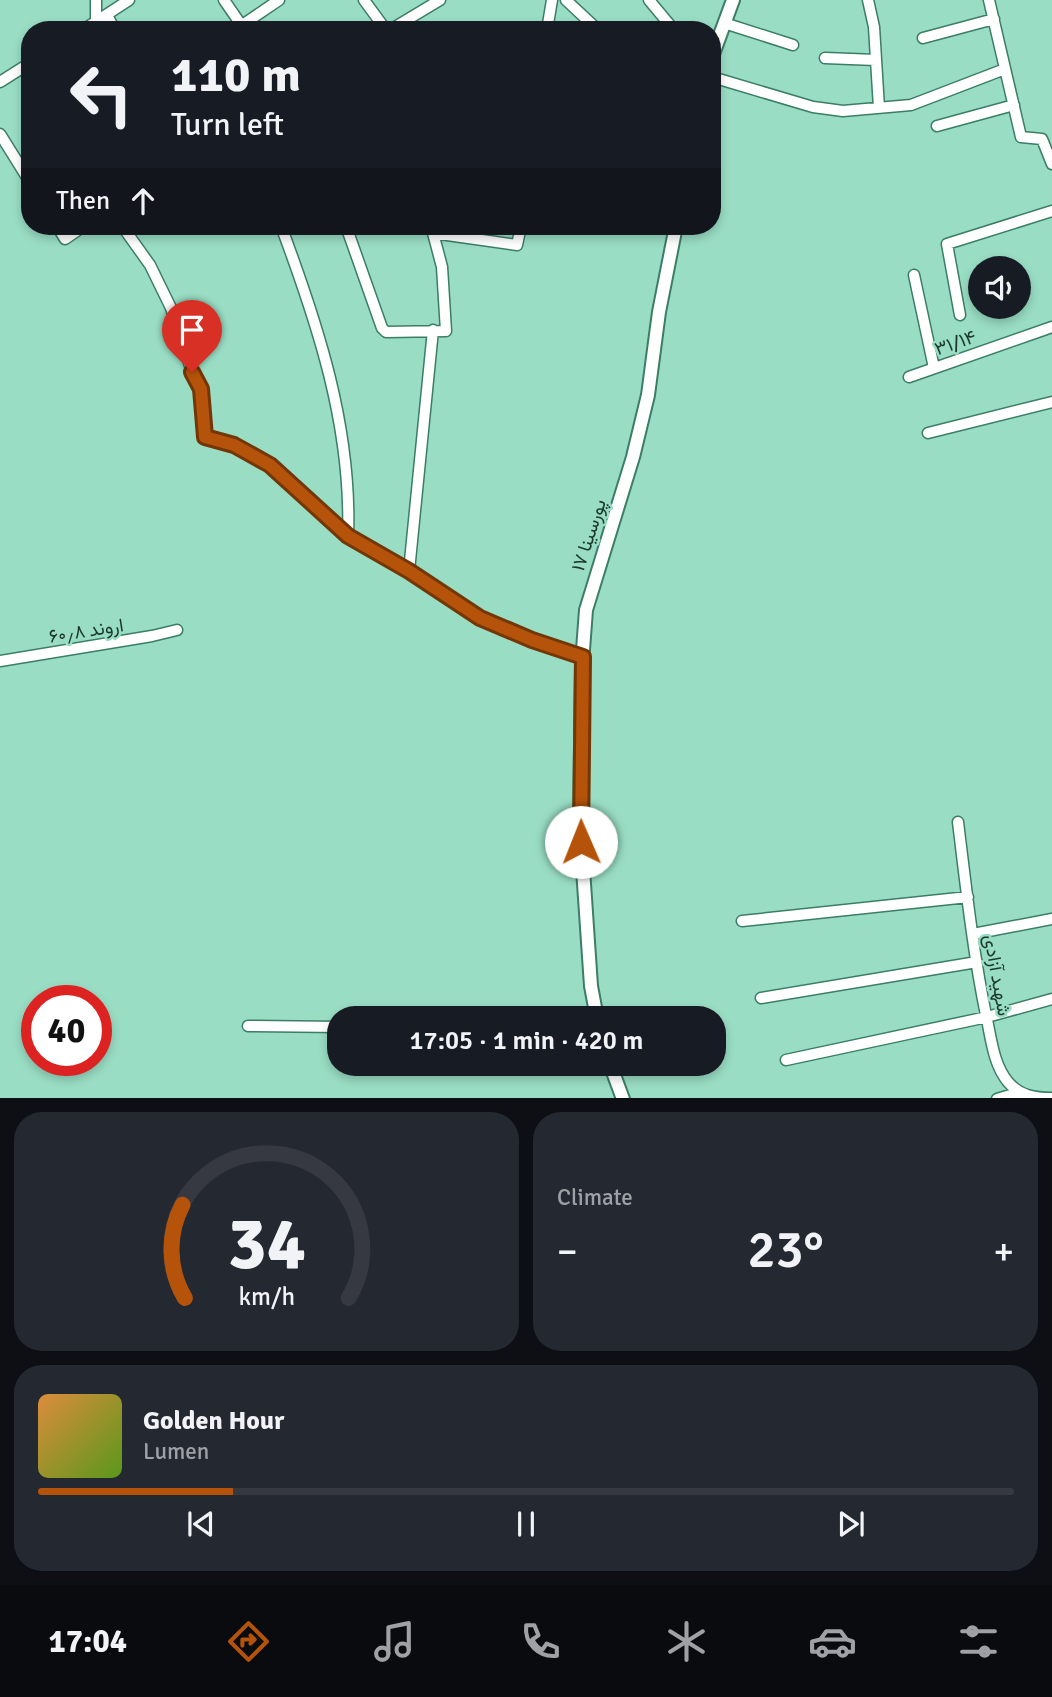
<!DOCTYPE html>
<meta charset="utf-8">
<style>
:root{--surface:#171b24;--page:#242831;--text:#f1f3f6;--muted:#9ea1a6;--line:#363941;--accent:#b45309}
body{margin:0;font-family:Signika,Vazirmatn,sans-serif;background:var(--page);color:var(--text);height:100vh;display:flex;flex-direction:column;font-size:26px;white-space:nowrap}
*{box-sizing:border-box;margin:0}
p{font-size:23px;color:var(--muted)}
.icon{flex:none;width:38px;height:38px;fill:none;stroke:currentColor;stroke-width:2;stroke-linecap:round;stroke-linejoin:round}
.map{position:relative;height:1098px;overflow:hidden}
.drawer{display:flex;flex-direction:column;gap:14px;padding:14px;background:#0d0f14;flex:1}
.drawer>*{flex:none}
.guide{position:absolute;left:21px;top:21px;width:700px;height:214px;border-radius:28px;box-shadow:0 4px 10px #0003;background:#171b24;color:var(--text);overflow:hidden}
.controls{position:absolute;left:968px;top:256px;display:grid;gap:14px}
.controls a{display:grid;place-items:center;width:63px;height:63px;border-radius:50%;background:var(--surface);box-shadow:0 4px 10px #0003;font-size:35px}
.speed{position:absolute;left:21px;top:985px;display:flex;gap:14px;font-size:35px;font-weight:700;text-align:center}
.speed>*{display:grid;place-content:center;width:91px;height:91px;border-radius:50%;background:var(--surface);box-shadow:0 4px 10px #0003;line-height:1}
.speed .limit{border:10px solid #d22;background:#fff;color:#111}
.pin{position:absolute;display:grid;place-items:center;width:60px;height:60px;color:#fff;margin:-72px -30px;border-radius:50% 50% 50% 0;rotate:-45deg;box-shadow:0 0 7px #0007}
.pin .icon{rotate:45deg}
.me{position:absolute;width:77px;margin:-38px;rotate:359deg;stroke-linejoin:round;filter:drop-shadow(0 0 5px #0008)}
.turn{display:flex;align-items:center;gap:24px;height:147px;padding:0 35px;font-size:32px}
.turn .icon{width:91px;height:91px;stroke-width:2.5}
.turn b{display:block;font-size:49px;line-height:60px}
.then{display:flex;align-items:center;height:66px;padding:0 35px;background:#0003;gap:14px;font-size:26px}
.big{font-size:52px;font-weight:600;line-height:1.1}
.drawer .card{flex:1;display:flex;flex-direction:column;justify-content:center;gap:10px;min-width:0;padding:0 24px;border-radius:28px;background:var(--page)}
.drawer .dial{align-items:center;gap:0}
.dial svg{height:182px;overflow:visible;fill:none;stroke:var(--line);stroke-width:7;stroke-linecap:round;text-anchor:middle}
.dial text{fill:var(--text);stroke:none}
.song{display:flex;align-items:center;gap:21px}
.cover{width:84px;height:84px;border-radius:10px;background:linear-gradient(135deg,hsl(30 70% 55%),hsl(90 70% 35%))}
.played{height:7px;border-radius:4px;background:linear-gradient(90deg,var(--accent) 20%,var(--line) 20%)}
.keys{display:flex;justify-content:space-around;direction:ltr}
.heat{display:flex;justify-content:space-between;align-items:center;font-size:38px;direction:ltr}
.drawer .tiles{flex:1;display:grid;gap:14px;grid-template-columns:1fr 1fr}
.card:last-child{grid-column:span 2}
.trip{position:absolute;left:327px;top:1006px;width:399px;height:70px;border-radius:28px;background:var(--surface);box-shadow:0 4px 10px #0003;font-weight:600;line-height:70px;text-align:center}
.menu{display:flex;height:112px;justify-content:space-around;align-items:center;background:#090b0e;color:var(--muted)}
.menu .icon{width:49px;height:49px}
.menu .on{color:var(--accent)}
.menu b{font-size:32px;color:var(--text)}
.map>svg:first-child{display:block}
</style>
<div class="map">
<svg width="1052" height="1099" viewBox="0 0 1052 1099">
<rect width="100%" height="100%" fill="#99ddc4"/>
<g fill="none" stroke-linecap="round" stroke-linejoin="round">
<g stroke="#3b7d67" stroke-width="13">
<path id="minor" d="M224,0L244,29
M364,0L386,30
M566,0L598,30
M649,0L674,30
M868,0L874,27L879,108
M989,0L1021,137L1042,139L1052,164
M107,15L115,30
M96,21V0
M724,23L793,45
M83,30L129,0
M235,30L279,0
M390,30L440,0
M547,30L552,0
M923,38L994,19
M825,58L876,60
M712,77L813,107L843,111L911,105L1005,69
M0,82L30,63
M937,126L1014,105
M0,134L30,182
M57,226L65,239L84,226
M131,226L125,230L150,265L171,308L192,372L201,389L205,437L234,445L270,465L348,536L409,571L480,618L511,632L583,657
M281,226C318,325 352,428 348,536
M346,226L382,328L386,332L446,331L442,267L433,233L517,245L521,226
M914,275L934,368
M960,315L947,244L1052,211
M909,377L1052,327
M928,433L1052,402
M409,571L433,330
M0,661L152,636L177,630
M958,822C966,887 973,952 986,1015C991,1037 993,1064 1008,1082C1020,1096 1035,1098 1052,1098
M742,921L968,897
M973,934L1052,919
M761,998L977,962
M248,1026L340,1027
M786,1060L987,1017L1052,999
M997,1099L1020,1092"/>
</g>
<g stroke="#3b7d67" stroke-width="16">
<path id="tertiary" d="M712,57L733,0
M597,1018L591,986L580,825L582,663L586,610L633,457L648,395L659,312L676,226
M610,1064L623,1099"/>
</g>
<use href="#minor" stroke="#fff" stroke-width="10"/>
<use href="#tertiary" stroke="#fff" stroke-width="12"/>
</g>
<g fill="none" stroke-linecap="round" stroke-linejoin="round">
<g stroke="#753606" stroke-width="18">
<path id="route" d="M192,372L201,389L205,437L234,445L270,465L348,536L409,571L480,618L532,640L583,657L581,842"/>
</g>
<use href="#route" stroke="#b45309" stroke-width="12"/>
</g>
<g text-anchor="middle" stroke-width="5" stroke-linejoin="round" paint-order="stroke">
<g font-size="19" fill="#1c382e" stroke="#99ddc4">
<text transform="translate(955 342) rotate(-19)" y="7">۳۱/۱۴</text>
<text transform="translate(588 535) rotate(-72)" y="7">پورسینا ۱۷</text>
<text transform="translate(86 630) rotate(-9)" y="7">اروند ۶۰٫۸</text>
<text transform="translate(998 975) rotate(80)" y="7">شهید آزادی</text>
</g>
</g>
</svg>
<div class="controls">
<a><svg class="icon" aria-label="sound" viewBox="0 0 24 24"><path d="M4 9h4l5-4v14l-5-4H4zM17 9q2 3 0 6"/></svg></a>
</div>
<div class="speed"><div class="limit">40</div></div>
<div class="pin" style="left:192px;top:372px;background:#d93025"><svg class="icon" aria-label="arrive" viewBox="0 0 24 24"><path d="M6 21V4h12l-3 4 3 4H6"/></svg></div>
<svg class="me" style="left:581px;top:842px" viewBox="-20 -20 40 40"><circle r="19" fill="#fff"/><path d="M0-13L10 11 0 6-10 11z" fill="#b45309"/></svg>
<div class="trip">17:05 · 1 min · 420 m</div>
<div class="guide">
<div class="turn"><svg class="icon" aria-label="left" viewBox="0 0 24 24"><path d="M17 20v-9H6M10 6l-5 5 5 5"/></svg><div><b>110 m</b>Turn left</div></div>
<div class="then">Then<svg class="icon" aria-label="ahead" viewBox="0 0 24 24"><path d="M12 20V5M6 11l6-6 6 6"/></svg></div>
</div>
</div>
<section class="drawer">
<div class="tiles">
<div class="card dial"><svg viewBox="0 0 100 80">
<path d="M14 69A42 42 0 1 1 86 69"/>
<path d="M14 69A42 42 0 0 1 13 28" stroke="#b45309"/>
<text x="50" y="56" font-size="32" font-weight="700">34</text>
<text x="50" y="72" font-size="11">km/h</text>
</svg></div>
<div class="card"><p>Climate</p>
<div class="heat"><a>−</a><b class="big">23°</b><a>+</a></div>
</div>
<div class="card">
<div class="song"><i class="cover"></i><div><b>Golden Hour</b><p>Lumen</p></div></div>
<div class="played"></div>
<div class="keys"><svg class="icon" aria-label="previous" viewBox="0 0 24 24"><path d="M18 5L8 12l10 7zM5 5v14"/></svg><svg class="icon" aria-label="pause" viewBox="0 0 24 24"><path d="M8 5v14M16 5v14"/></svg><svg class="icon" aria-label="next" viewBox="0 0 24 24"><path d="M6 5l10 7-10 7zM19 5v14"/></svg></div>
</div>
</div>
</section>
<nav class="menu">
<b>17:04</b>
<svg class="icon on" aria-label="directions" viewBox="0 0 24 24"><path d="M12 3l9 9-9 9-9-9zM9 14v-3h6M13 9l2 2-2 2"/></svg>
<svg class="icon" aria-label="music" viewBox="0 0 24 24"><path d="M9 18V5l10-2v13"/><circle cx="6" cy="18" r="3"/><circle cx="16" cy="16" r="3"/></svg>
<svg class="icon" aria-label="phone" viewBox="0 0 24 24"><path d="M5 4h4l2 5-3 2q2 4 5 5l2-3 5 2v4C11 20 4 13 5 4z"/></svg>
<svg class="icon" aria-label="climate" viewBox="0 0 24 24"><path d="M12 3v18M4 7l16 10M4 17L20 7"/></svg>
<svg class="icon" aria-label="car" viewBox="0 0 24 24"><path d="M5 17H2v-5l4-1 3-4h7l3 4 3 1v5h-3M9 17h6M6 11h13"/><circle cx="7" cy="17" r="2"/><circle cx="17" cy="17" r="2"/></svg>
<svg class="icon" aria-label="filters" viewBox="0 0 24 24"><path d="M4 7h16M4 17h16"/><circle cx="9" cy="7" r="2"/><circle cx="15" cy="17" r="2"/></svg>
</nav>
